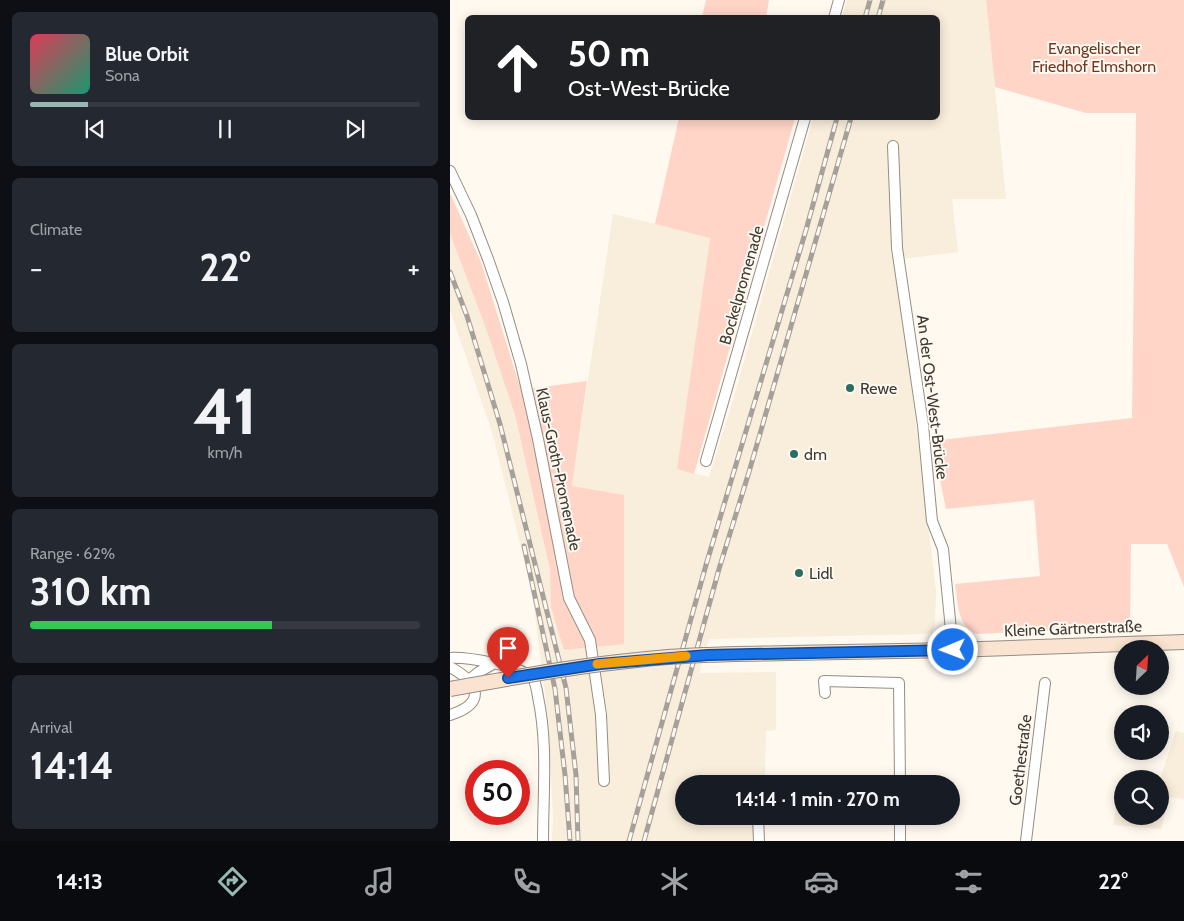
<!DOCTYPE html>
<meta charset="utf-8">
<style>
:root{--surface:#171b24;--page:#242831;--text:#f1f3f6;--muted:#9ea1a6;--line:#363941;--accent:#97b7b3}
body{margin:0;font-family:Cabin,sans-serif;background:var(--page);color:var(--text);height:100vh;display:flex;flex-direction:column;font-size:19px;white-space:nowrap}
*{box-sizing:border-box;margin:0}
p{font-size:16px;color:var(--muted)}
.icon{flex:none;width:28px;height:28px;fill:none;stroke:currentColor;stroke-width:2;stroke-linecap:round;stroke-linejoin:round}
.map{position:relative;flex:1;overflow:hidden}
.side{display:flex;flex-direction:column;gap:12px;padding:12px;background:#0d0f14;width:450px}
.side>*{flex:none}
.hud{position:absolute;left:15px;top:15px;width:475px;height:105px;border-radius:8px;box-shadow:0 2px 12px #0003;background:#202124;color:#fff;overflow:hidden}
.needle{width:32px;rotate:25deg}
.controls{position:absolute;left:664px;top:640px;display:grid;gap:10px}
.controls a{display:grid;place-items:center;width:55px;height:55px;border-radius:50%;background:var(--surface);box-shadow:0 2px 12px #0003;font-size:25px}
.speed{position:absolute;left:15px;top:760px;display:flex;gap:10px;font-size:25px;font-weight:700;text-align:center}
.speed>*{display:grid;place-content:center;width:65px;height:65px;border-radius:50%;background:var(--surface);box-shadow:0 2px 12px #0003;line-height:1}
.speed .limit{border:8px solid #d22;background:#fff;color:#111}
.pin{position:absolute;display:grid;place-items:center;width:42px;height:42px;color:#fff;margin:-51px -21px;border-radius:50% 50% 50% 0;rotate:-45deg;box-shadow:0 0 5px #0007}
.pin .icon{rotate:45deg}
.me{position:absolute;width:55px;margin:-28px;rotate:269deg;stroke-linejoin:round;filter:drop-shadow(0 0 4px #0008)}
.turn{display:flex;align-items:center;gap:18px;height:105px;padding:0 20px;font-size:22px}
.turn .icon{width:65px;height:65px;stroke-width:2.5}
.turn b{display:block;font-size:35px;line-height:42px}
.big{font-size:38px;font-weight:700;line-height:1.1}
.side .widget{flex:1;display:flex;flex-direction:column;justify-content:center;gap:8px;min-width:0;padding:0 18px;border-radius:8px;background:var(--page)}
.side .dial{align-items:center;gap:0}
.dial b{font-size:65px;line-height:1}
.song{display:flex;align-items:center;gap:15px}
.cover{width:60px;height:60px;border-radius:8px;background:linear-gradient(135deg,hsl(350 70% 55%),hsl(160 70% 35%))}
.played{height:5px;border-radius:2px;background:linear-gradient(90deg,var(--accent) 15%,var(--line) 15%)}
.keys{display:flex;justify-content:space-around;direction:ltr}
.heat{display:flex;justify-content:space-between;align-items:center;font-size:28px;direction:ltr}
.charge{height:8px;border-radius:4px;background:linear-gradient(90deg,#34c759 62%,var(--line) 0)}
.trip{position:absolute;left:225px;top:775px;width:285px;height:50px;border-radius:25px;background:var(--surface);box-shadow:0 2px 12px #0003;font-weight:700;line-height:50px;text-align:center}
.tabs{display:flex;height:80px;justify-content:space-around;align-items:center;background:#090b0e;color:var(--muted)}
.tabs .icon{width:35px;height:35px}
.tabs .active{color:var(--accent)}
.tabs b{font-size:22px;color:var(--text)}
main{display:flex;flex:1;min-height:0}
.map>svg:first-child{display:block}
</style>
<main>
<section class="side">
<div class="widget">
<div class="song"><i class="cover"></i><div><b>Blue Orbit</b><p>Sona</p></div></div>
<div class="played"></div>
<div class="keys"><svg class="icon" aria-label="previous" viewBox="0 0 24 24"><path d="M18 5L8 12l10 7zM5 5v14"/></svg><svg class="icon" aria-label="pause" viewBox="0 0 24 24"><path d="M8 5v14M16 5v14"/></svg><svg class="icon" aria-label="next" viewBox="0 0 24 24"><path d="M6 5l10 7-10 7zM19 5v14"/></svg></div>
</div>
<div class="widget"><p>Climate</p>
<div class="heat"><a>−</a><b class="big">22°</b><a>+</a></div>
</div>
<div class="widget dial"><b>41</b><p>km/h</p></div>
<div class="widget"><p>Range · 62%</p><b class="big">310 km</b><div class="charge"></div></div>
<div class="widget"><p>Arrival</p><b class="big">14:14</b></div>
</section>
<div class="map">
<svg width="734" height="841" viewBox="0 0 734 841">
<rect width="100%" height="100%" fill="#fff9f0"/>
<path fill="#f9eddb" d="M397,0H536L556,199H502L508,252L443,260L463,398L486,591L485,623L483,630L481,633L473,634L259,639L249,673L326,672V730L316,731L315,775H283L282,784H234V816H303V841H102L103,817L98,717L82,591L42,432L0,310V234L34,323L65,415L100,570L122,486L163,214L260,237L227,469L259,477L284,397L363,118H488V18L392,17Z
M726,731L734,733V799L719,797L711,829L663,825L670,784H672V816H710V779Z"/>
<path fill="#ffd5c8" d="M256,0H319L316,17H252Z
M536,0H734V587L717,544H681L680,627L527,634C507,626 508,603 505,584L590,576L584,500L496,509L482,441L682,418L686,113H636L545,87Z
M229,118H345L244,474L227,469L260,238L205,224Z
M0,193L31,262L71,390L137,381L122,486L174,495V644L114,650L101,607L100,570L65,415L34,323L0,234Z"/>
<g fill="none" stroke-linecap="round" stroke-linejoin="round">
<g stroke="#948e83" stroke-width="12">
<path id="minor" d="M384,18L389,0
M443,146L447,248L473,425L482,521L493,549L503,650
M0,171L21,215L38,259L53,302L71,364L88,439L119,598L140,640L151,715L154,781
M256,461L355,118
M0,658C15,657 75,666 83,679C86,683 87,691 88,697C98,743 93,793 93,841
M0,667C29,683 37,703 0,715
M19,680L29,672L43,664
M375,693L374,681L449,683L450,784
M308,816L309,841
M450,816V841
M576,841L595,683"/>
</g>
<g stroke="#948e83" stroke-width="16">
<path id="secondary" d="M339,653L503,650L734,642"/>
</g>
<use href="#minor" stroke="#fff" stroke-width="10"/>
<use href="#secondary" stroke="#fae3d0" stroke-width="14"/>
<g stroke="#a5a099" stroke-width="5">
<path id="rail" d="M415,18L420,0
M428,18L433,0
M0,272L17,316L50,424L116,688L126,775L128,841
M74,546L105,689L115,775L120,841
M179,841L256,565L356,230L387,118
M194,841L269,569L299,472L401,118"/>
</g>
<use href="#rail" stroke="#fff9f0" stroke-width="3" stroke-dasharray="9" stroke-linecap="butt"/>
<g stroke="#948e83" stroke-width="16" stroke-linecap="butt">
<path id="secondary-bridge" d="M0,689C62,678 124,666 187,660C238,654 289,654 339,653"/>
</g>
<use href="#secondary-bridge" stroke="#fae3d0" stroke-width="14"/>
</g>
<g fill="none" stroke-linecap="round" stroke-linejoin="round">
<g stroke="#114b97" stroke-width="12">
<path id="route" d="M58,678L150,664L258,655L503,650"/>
</g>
<use href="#route" stroke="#1a73e8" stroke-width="9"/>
<path stroke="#f59e0b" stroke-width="9" d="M147,664L236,656"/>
</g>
<g fill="#296e61" stroke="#fff9f0" stroke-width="2">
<circle cx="400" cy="388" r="5"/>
<circle cx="344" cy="454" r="5"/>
<circle cx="349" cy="573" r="5"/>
</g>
<g text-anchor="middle" stroke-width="4" stroke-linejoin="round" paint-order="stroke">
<g font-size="16" fill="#743623" stroke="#fff9f0">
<text x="644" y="54">Evangelischer<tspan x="644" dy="18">Friedhof Elmshorn</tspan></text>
</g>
<g font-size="16" fill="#3e3b36" stroke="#fff9f0">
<text transform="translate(291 285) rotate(-74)" y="6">Bockelpromenade</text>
<text transform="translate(483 397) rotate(83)" y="6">An der Ost-West-Brücke</text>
<text transform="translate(109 469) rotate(78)" y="6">Klaus-Groth-Promenade</text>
<text transform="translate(623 628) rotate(-2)" y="6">Kleine Gärtnerstraße</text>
<text transform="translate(570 760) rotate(-83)" y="6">Goethestraße</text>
</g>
<g font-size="16" fill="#3e3b36" stroke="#fff9f0" text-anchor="start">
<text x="410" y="394">Rewe</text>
<text x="354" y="460">dm</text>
<text x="359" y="579">Lidl</text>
</g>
</g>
</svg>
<div class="controls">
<a><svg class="needle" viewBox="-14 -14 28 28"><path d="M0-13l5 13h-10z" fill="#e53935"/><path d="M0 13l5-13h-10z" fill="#9ea1a6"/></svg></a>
<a><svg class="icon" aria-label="sound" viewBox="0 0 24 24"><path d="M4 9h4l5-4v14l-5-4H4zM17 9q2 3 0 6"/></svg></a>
<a><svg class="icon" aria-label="search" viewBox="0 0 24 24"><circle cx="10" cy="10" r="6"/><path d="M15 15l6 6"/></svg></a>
</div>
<div class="speed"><div class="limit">50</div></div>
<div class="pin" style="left:58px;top:678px;background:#d93025"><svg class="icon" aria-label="arrive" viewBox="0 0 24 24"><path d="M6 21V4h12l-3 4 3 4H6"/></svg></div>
<svg class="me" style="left:503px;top:650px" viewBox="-20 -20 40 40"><circle r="17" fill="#1a73e8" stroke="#fff" stroke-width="3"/><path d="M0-11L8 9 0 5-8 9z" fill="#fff"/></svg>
<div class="trip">14:14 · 1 min · 270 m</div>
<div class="hud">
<div class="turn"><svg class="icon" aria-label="ahead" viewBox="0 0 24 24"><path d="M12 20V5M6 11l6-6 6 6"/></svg><div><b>50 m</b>Ost-West-Brücke</div></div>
</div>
</div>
</main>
<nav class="tabs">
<b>14:13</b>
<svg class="icon active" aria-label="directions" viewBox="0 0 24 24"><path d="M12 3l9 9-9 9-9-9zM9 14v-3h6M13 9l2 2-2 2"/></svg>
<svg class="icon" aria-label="music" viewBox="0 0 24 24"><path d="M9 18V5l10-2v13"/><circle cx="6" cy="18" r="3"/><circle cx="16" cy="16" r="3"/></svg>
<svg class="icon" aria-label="phone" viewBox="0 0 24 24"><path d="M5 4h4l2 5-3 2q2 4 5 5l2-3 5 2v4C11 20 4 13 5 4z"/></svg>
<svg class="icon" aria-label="climate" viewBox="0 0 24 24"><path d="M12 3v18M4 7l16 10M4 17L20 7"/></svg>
<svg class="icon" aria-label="car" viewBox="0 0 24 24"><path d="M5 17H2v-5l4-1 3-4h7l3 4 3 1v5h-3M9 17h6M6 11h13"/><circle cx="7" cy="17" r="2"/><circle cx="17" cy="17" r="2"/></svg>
<svg class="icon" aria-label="filters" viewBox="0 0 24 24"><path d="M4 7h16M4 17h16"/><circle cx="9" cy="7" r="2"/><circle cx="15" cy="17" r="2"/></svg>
<b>22°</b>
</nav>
